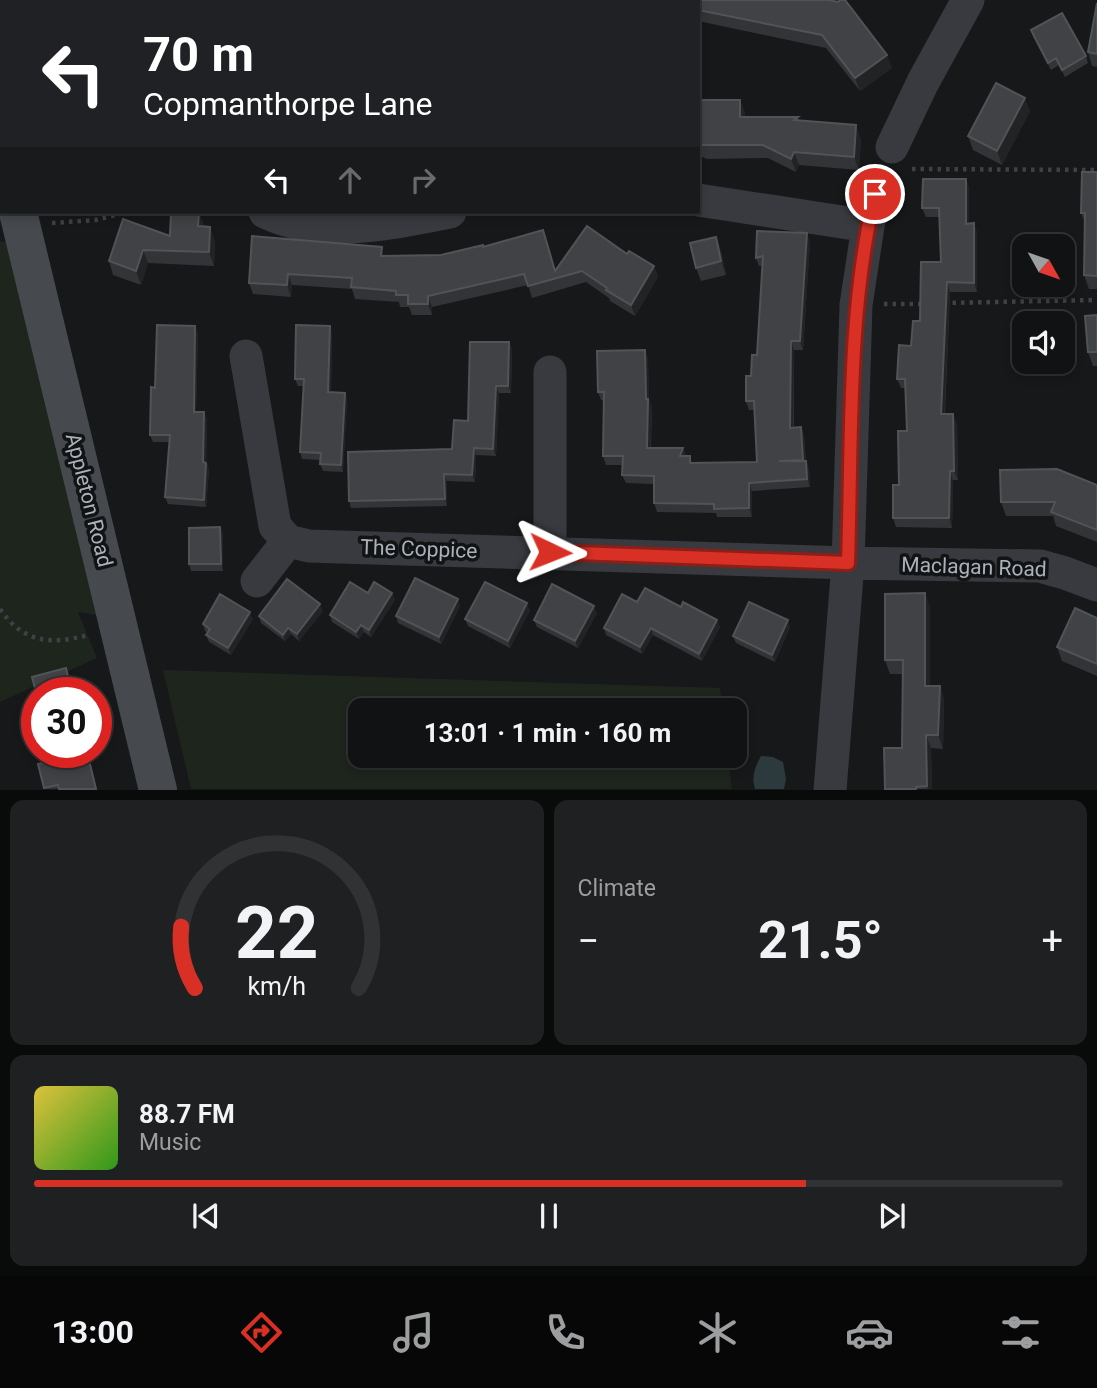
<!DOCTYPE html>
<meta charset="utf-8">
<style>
:root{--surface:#111213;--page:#1e2021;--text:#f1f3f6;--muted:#9c9ea0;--line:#303233;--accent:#d93025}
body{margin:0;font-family:Roboto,sans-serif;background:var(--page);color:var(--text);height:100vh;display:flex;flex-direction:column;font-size:26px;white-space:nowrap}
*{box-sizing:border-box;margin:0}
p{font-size:23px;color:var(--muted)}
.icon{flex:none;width:38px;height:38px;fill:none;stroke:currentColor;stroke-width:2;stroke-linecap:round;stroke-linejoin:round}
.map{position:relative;height:790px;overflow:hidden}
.details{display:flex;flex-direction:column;gap:10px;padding:10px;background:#090a0a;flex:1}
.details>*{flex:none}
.hud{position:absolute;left:0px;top:0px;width:700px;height:214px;box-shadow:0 4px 10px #0003,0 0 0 2px var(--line);background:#202124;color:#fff;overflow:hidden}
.needle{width:46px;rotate:130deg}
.fabs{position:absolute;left:1012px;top:234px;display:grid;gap:14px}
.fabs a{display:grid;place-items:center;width:63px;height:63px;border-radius:14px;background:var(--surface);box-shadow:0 4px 10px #0003,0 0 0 2px var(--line);font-size:35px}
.speed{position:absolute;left:21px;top:677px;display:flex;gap:14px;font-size:35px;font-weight:700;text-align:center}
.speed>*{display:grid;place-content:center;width:91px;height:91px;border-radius:50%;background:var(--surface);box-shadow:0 4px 10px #0003,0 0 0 2px var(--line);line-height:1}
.speed .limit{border:10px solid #d22;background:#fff;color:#111}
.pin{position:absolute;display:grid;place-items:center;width:60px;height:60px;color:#fff;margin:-30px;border:4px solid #fff;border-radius:50%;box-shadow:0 2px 7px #0007}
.me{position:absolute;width:77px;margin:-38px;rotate:92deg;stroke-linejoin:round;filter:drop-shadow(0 0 5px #0008)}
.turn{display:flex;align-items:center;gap:24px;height:147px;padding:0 28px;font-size:32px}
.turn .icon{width:91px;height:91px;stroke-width:2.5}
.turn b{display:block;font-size:49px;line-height:60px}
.lanes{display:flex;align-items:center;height:66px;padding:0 28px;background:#0003;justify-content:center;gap:35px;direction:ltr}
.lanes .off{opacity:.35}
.big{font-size:52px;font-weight:700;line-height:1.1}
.details .card{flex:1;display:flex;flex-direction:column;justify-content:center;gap:10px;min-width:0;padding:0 24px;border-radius:14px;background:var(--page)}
.details .dial{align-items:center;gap:0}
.dial svg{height:182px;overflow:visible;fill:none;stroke:var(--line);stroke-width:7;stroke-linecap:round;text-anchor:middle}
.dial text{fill:var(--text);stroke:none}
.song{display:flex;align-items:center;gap:21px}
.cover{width:84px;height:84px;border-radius:10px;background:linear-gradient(135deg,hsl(50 70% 55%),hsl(110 70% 35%))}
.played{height:7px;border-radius:4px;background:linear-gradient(90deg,var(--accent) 75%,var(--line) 75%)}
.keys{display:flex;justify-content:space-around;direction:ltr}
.heat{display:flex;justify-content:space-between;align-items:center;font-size:38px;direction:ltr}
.details .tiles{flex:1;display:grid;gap:10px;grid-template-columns:1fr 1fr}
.card:last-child{grid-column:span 2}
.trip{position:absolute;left:348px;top:698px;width:399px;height:70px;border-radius:14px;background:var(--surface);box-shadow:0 4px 10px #0003,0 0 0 2px var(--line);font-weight:700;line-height:70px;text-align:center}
.tab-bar{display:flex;height:112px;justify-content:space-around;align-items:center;background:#070708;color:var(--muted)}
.tab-bar .icon{width:49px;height:49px}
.tab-bar .current{color:var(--accent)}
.tab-bar b{font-size:32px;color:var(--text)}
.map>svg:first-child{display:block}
</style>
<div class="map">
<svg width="1097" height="790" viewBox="0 0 1097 790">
<rect width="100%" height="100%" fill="#171819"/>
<path fill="#1d251d" d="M0,242H7L103,616L78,612L97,658L0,702Z
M163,670L720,688L723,710H360V756H728L732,789H191Z"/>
<path fill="#2c3a3e" d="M761,756L773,757L783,762L786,779L784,789H755C751,777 755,767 761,756Z"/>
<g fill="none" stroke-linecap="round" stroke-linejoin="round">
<path stroke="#3e4246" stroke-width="4.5" stroke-dasharray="3.5 5" stroke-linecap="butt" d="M912,169L1097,170
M52,223L96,220L127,212
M944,303L1097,300
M884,304H925
M0,609C23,643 51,645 88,635"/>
<path stroke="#383a3f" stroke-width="33" d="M892,147L923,82L968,0
M698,200L868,226
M265,212C322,240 391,223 450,212
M246,356L275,526L288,541L309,546L848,563L1040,566L1065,573L1097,585
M550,372V552
M257,581L288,541
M830,790L848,563L856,305L868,226L875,194"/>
<path stroke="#464a4f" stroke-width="38" d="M0,141L2,148
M18,212L158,790"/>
</g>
<path fill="#333437" d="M594,0H829L892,68L860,91L826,48L698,21V2H603Z
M1097,3V67L1092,66L1088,52Z
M1031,30L1086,56L1088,63L1065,77L1059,65L1051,70L1033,37Z
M698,98L702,100H740L745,113V117H798L799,121L861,139L859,170L799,165L796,172L768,158L707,159L698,155Z
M1030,111L1002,165L973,150L968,136Z
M1097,172V289H1089L1084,275L1085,223L1081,213Z
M966,179L969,188V223L977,232V292H950L945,414L957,423L958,480H953L952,528L896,527L893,518L907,431L906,388H901L897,379L911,346L941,262L940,217H926L922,208Z
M199,212L204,227L215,241L214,266L148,263L141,285L113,275L109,261L170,236Z
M252,236L385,255H441L483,247L547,241L555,270L627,254L654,266L658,277L635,316L610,301L609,298L586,282L532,298L528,285L432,307V315H412L409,307H400L399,302L355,299L352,289L292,285L291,297L253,294L249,283Z
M810,242L803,350H794V428L801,427L804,436L806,461L809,469L810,487L752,491V517H717L716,513L657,512L654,503V484L626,483L622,475L623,465H606L603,456L604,400H601L598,392L648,359L649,400L652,408L651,448H683L686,456H690L692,463L757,462L754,410H749L746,401L757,355L762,266H759L756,258Z
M721,250L726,275L701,281L696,268Z
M1097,315V366H1093L1088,352Z
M198,332L196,412L207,419L206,462L209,469L206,507L168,504L165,497L170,442H153L150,435L155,388Z
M332,333L331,392L345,393L347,400L343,472L323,471L320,464V460L302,459L300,452L304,386H298L295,379Z
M509,342L512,349L511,393H499L496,456L476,455L475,482L447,481V506L351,508L349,501L452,449L468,421Z
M1097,485V542L1056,526L1053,516H1006L1001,502Z
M220,527L223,534V571H191L189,564Z
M368,593H392L395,600L371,637L364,632L359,639L332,622L330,615Z
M458,599L460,606L441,644L398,623L396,616Z
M637,602L681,607L717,620L720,627L702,661L653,635L642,654L606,635L604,628Z
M930,607V686H940L944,700L943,749L931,748L932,789H885L902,748L903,674H890L885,660Z
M530,610L510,648L468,626L465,619Z
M323,611L299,641L291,634L285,641L261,623L259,616Z
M597,613L578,648L537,627L534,620Z
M1097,618V676L1062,661L1057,647Z
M253,619L231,655L209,642L206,635L208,633L205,631L203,624Z
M790,627L775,662L736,643L733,636Z
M51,752H88L97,789H44L38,764L53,761Z"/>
<path fill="#222325" d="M887,55L892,68L860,91L855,78Z
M1025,98L1030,111L1002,165L997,151Z
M740,100L745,113V131L740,117Z
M856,125L861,139L859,170L854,157Z
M794,152L799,165L796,172L791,159Z
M966,179L969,188V233L966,224Z
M199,212L204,224L203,240L198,226Z
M974,223L977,232V292L974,283Z
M210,227L215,241L214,266L209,252Z
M807,233L810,242L803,350L800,341Z
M716,237L721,250L726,275L721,261Z
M143,250L148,263L141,285L136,271Z
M654,266L658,277L635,316L631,305Z
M288,274L292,285L291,297L287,285Z
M947,282L950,292L944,423L941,414Z
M428,296L432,307V315L428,304Z
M195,326L198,332L196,419L194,412Z
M330,326L332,333L331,399L328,392Z
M791,341L794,350L793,436L790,428Z
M509,342L512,349L511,393L508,386Z
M645,350L648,359L649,400L652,408L650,456L647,448Z
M496,386L499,393L496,456L493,449Z
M345,393L347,400L343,472L341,465Z
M204,412L207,419L206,469V463L209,469L206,507L204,500Z
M953,414L957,423L958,480L954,471Z
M801,427L804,436L806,468L803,460Z
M474,448L476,455L475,482L472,475Z
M683,448L686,457L680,456Z
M806,461L809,469L810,487L807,479Z
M950,471L953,480L952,528L949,518Z
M444,474L447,481V506L445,499Z
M749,483L752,491V517L749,508Z
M220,527L223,534V571L221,564Z
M392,593L395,600L371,637L369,630Z
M925,593L930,607V700L925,686Z
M458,599L460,606L441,644L439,637Z
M527,603L530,610L510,648L508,641Z
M320,604L323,611L299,641L297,634Z
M594,606L597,613L578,648L575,641Z
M250,612L253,619L231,655L228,648Z
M717,620L720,627L702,661L699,654Z
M788,620L790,627L775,662L772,655Z
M361,625L364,632L359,639L356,632Z
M288,628L291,634L285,641L283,635Z
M651,628L653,635L642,654L640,647Z
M66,668L71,681L74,693H72Z
M940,686L944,700L943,749L938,735Z
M926,735L931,748L932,789H928L927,786Z
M87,752H88L97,789H96Z"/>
<path fill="#404245" stroke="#505457" stroke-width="2" d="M146,0H198L206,2H145Z
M208,0H219L227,2H208Z
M611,0H648V2H611Z
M671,0H829L838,2L840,0H845L887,55L855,78L822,35L698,10V2H678Z
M1097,3V54L1088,52Z
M1062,13L1086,56L1062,70L1056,58L1048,63L1031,30Z
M996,83L1025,98L997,151L968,136Z
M698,98L702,100H740V117H798L794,120L856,125L854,157L794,152L791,159L763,145H702L698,144Z
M1082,172H1097V276L1084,275L1085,213H1081Z
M923,179H966V224L974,223V283L947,282L941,414H953L954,471H950L949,518H893V485H899L898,431H907L905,379H897L899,345L911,346L913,321H920L921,262H941L939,208H922Z
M171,212H199L198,226L210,227L209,252L143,250L136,271L109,261L123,219L170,236Z
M587,226L627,254L629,251L654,266L631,305L606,290L607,288L582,271L528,286L524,274L428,296V304H408V295H396V291L351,287L352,278L288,274L287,285L249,283L252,236L382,247L381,256L441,255L483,245V247L543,230L555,271Z
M757,231L807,233L800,341H791L790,428L801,427L803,460L779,461H806L807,479L749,483V508L714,509V504L654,503V476L622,475L623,456H603L604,392H598L597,351L645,350L646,399H648L647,448H683L680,456H690V463L757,462L754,401H746V376H751L752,355H757L763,256L756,258Z
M716,237L721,261L696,268L690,243Z
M1097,315V352H1088L1085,316Z
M157,325L195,326L194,412H204L203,462L206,463L204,500L165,497L170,435H150L151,387L155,388Z
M296,325L330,326L328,392L345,393L341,465L320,464L321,453L300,452L304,379H295Z
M470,342H509L508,386H496L493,449L474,448L472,475L444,474L445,499L349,501L348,452L452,449L454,420L468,421Z
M1057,469L1097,485V530L1051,512L1055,502H1001L1000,470Z
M220,527L221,564H189V528Z
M415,578L458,599L439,637L396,616Z
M287,579L320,604L297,634L288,628L283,635L259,616Z
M350,582L368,593L374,582L392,593L369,630L361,625L356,632L330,615Z
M485,582L527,603L508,641L465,619Z
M552,584L594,606L575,641L534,620Z
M645,588L681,607L683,602L717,620L699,654L651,628L640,647L604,628L622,594L637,602Z
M925,593V686H940L938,735H926L927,786L916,787V789H885L884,748H902L903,660H885V594Z
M220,594L250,612L228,648L206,635L210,629L203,624Z
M749,602L788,620L772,655L733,636Z
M1075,608L1097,618V664L1057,647Z
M66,668L72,693H37V696L32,677Z
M51,752H87L96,789H59L58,785L44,788L38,764L53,761Z"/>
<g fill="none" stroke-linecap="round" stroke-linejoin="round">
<g stroke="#8d1f18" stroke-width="18">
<path id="route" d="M550,552L848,563C852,440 847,314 875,194"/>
</g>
<use href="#route" stroke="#d93025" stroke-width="12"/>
</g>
<g text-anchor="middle" stroke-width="7" stroke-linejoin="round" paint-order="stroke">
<g font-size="21" fill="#a9b2ba" stroke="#121314">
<text transform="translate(89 500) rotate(76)" y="7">Appleton Road</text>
<text transform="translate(419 549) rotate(2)" y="7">The Coppice</text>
<text transform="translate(974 567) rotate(2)" y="7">Maclagan Road</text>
</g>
</g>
</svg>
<div class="fabs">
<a><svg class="needle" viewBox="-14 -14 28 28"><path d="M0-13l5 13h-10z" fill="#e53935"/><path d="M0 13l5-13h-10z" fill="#9c9ea0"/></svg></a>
<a><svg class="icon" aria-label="sound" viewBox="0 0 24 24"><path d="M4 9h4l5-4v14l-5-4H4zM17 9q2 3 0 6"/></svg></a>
</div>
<div class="speed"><div class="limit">30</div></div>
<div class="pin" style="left:875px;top:194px;background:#d93025"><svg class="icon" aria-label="arrive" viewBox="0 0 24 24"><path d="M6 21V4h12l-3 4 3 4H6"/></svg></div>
<svg class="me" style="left:550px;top:552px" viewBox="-20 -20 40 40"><path d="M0-17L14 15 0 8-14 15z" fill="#d93025" stroke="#fff" stroke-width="4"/></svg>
<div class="trip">13:01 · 1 min · 160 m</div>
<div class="hud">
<div class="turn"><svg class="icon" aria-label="left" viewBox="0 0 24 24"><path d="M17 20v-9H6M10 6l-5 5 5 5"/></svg><div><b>70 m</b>Copmanthorpe Lane</div></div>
<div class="lanes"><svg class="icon" aria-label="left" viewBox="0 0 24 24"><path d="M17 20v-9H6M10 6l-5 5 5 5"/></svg><svg class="icon off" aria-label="ahead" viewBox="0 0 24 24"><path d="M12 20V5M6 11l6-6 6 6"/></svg><svg class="icon off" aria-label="right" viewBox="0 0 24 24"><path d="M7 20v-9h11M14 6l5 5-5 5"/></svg></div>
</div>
</div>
<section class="details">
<div class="tiles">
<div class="card dial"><svg viewBox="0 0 100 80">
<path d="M14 69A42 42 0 1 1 86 69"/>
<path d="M14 69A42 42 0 0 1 8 42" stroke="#d93025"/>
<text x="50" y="56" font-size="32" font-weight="700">22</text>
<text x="50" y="72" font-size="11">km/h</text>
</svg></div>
<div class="card"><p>Climate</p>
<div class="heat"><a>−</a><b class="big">21.5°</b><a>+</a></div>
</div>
<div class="card">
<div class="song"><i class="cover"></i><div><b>88.7 FM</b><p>Music</p></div></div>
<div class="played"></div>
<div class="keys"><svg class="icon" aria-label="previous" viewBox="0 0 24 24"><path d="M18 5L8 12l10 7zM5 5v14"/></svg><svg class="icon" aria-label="pause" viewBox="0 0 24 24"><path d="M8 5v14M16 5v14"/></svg><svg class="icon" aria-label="next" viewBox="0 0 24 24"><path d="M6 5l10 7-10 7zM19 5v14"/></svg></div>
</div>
</div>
</section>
<nav class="tab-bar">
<b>13:00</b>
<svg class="icon current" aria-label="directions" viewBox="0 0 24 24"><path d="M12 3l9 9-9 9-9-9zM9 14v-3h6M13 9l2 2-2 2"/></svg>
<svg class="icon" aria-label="music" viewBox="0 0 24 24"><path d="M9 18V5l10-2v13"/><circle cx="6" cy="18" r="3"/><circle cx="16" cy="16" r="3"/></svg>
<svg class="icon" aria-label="phone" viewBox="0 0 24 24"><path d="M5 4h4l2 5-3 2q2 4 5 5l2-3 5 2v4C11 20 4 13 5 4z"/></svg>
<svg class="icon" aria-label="climate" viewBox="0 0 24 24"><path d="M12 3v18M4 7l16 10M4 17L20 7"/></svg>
<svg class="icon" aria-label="car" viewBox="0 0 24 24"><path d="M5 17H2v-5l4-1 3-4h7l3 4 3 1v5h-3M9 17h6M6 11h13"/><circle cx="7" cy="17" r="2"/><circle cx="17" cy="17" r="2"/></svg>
<svg class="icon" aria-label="filters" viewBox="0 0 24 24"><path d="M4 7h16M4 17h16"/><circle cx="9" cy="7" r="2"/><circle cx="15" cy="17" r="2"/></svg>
</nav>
